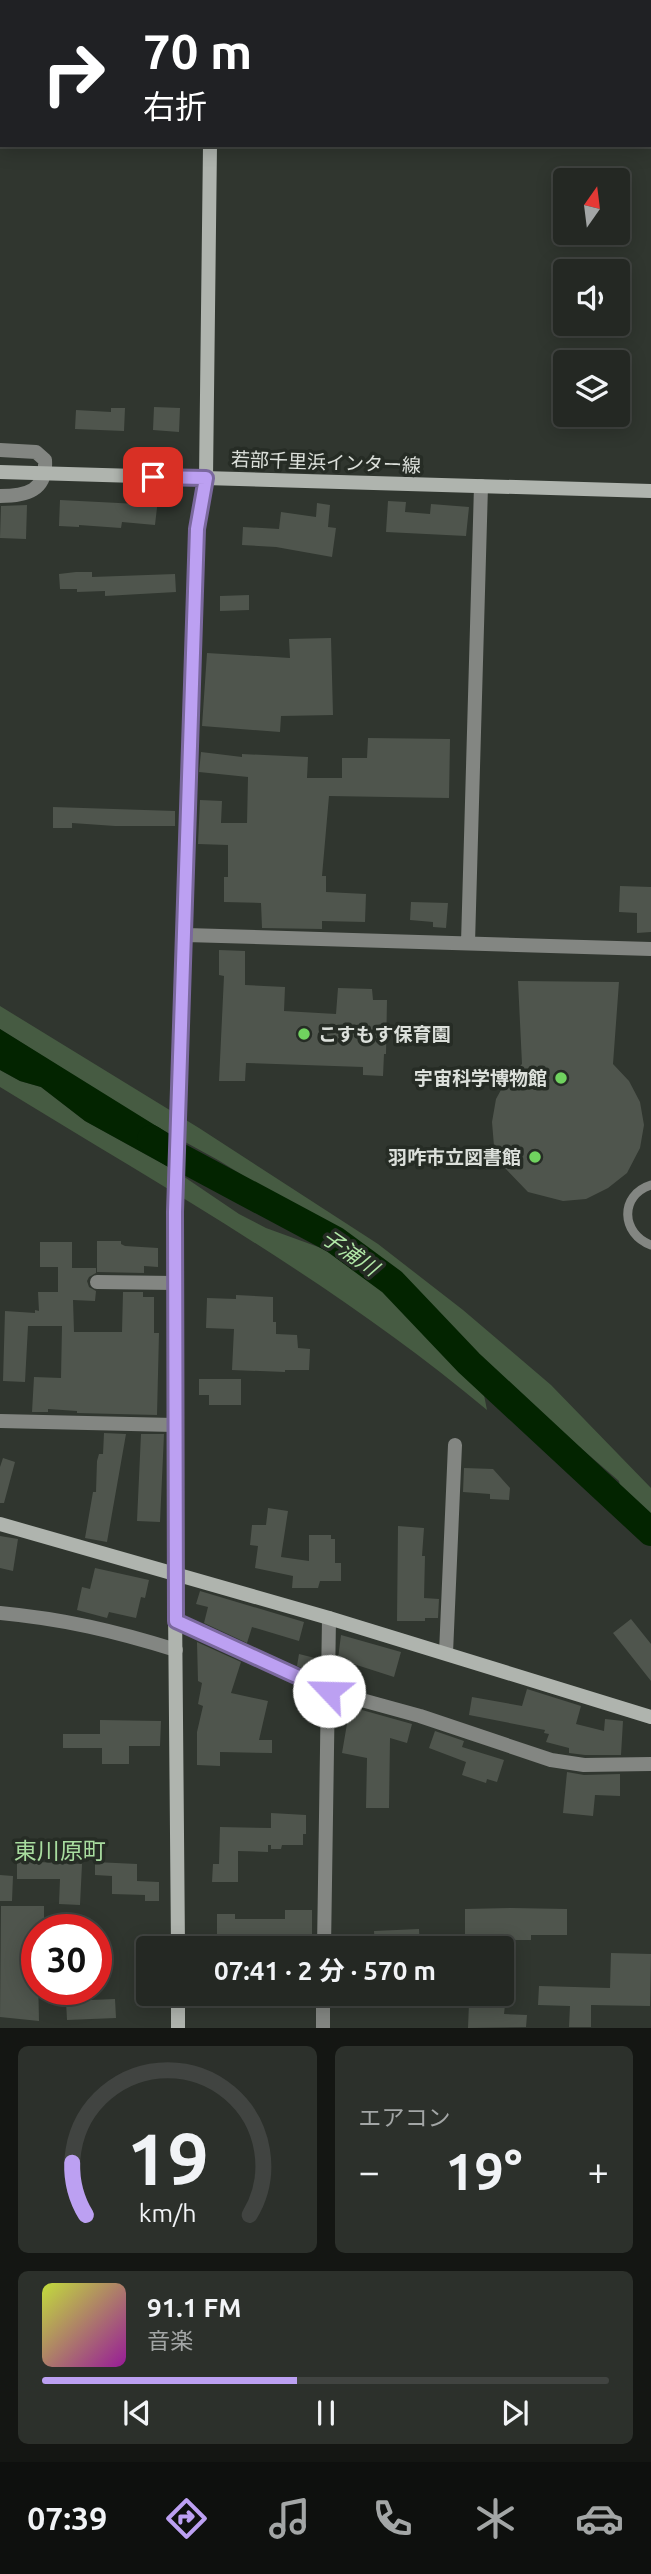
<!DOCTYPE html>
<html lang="ja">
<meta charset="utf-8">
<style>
:root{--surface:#242823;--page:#2c302b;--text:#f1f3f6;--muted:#a3a6a6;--line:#414441;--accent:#bca0f2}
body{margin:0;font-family:Ubuntu,"Noto Sans JP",sans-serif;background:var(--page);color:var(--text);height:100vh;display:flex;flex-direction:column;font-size:26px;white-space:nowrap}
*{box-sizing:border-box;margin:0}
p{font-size:23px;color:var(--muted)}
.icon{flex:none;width:38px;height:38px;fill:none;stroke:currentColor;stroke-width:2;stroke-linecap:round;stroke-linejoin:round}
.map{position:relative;height:2028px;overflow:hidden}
.side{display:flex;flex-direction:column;gap:18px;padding:18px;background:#141613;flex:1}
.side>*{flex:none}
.guide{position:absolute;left:0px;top:0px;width:651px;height:147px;box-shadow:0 4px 18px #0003,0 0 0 2px var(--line);background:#202124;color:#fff;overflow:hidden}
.needle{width:46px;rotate:14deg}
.buttons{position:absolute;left:553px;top:168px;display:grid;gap:14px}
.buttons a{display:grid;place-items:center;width:77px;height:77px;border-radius:7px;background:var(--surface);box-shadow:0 4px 18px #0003,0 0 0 2px var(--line);font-size:35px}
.speed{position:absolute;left:21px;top:1914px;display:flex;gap:14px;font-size:35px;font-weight:700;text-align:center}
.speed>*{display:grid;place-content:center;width:91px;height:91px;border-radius:50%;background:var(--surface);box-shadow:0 4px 18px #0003,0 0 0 2px var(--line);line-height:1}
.speed .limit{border:10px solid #d22;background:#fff;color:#111}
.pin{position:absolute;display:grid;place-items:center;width:60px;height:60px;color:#fff;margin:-30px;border-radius:14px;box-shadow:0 4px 10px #0006}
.me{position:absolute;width:77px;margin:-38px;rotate:294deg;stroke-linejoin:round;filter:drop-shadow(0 0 5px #0008)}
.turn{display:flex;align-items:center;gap:24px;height:147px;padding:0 28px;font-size:32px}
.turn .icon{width:91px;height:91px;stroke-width:2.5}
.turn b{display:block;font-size:49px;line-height:60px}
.big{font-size:52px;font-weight:700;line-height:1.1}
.side .tile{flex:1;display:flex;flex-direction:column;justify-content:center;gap:10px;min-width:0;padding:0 24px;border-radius:10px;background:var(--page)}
.side .dial{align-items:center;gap:0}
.dial svg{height:182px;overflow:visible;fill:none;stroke:var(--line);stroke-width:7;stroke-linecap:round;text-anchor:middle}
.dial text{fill:var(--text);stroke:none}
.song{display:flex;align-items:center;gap:21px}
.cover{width:84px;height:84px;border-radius:10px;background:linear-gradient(135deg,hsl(70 70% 55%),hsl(300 70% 35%))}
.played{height:7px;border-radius:4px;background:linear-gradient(90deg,var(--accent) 45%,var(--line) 45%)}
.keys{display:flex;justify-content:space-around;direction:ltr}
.heat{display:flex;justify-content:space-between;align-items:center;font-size:38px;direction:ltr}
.side .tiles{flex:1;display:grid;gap:18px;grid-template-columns:1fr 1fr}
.tile:last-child{grid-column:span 2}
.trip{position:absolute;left:136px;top:1936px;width:378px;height:70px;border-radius:7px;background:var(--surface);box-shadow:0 4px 18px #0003,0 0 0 2px var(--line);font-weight:700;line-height:70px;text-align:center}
.tabs{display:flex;height:112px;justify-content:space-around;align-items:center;background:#0e100e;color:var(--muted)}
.tabs .icon{width:49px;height:49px}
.tabs .selected{color:var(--accent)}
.tabs b{font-size:32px;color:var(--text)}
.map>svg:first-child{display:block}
</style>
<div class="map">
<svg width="651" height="2028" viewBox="0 0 651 2028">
<rect width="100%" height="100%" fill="#30362f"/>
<path fill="#465b42" d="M0,1006L199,1128L378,1244L463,1310L551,1385L651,1488V1523L621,1492L619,1481L469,1352L455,1330L442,1322L386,1267L307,1215L218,1160L132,1113L0,1029Z
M0,1070L20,1081L41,1087L85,1121L174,1170L239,1214L266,1228L321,1248L355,1268L385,1290L484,1395L487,1410C337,1284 166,1189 0,1087Z"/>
<path fill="#032400" d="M0,1029L174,1137V1170L85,1121L41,1087L20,1081L0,1070Z"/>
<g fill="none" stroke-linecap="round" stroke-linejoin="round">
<path stroke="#032400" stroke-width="28" d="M151,1139L174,1154L335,1240L392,1282L469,1363L651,1532"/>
</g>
<path fill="#4f554d" d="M154,407L180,408L179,432L153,430Z
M111,408H125L124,431L75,429L76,410L111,412Z
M139,497L158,499L155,525L122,522L121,528L79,525V527L59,526L60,500L138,504Z
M388,501L406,502L405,512L430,514L431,504L469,507L466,536L386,532Z
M317,503L330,505L328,527L336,528L332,557L276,547L242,545L243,527L279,529L281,512L316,517Z
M27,505L26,539L0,538L1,506Z
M76,572H92V577L175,574L176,592L105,596V591L77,592V589H60L59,574Z
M249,595V610L220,611V596Z
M331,638L333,715L281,716L280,732L202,726L207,653L290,658L289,639Z
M368,738L450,739L449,798L329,796L322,876H326V892L366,894L365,922L322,921V929L262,928L261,903L224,902V877H228V845L198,844L200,800L222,801L221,823H247L248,777L199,772L201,752L242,757V754L308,757L307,778H342V758H367Z
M53,807L175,811V826H115L72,823V828H53Z
M620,886L651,887V932L637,933V913L619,912Z
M411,902L448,903L446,928L433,927V922L410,920Z
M219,950L245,951V985L285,987L284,1011L336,1014L338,988L372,989L373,1000H387L386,1054H384L383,1076L363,1075V1067L246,1063L245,1081H219L224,976L219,975Z
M518,981L619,982L613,1064L629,1081L640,1102L644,1125L640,1148L627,1173L608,1188L586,1199L563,1201L528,1192L504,1167L494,1146L492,1122L496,1099L507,1079L522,1064Z
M97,1241H121V1244L125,1246L158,1248V1267L144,1266V1273L97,1272Z
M40,1242H72V1268H96V1273L89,1277L87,1281L89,1287L96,1291L95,1301L73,1300L74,1332H122L123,1292H143V1297H154V1333H159L157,1415L77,1413V1411L48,1409V1412H32L34,1377L61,1378L62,1326H28L25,1382L3,1381L5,1311L35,1313V1310L39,1311L38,1292H58V1267H40Z
M236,1295L273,1297V1322H276V1334L297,1335L298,1348L310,1349L309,1370H285V1372L232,1370L234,1329L206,1328L207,1298L236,1299Z
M199,1379H241V1405H209V1395H199Z
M104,1433L126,1434L107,1542L85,1538L93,1492H96L97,1461L99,1454H103Z
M141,1434H164L160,1522L137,1521Z
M3,1458L15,1462L4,1503H0V1467Z
M464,1468L493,1469L510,1488L509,1500L490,1499V1494L463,1492Z
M268,1508L288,1511L281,1557L309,1561V1535H331V1539H335V1563H341V1581H320L318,1588H292L293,1576L255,1568L258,1546L250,1545L252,1525H266Z
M398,1526L424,1528L422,1556H425L424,1598L439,1599L438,1618H425V1621H397Z
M0,1536L18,1539L13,1571L0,1568Z
M95,1568L149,1580L145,1598L141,1597L136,1618L109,1612L107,1618L77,1610L82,1587L90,1589Z
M200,1591L304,1622L299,1641L252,1627L247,1643L204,1623L208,1607L196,1604Z
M631,1619L651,1644V1681L613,1633Z
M341,1635L401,1652L394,1677L338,1659Z
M197,1642L241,1662L231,1693L268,1701L259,1740H272V1753L220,1752V1766L197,1765V1732L203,1706L198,1704L202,1683L198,1681Z
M299,1654L319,1659L318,1675L297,1666Z
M527,1689L581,1706L576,1724L604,1731L605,1719L623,1721L621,1755H585L569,1753V1748L546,1742L549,1734L544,1733L545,1730L469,1715L472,1697L522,1706Z
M344,1705L412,1724L407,1743L390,1738L389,1808H366L367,1758L342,1753L348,1718L341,1716Z
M100,1720L161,1721L160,1746H129V1764H102V1748H63V1734H100Z
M435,1731L464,1741L462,1747L504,1760L497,1782L487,1779L486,1783L462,1775L466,1762L429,1748Z
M567,1772L584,1775L620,1774V1796L595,1795L593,1816L563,1813Z
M271,1813L306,1815V1834H303V1845H282L281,1849H271V1845H268V1852L238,1851V1882H212L213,1864H219L220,1827L271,1828Z
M17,1861L82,1864L80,1905L59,1904L60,1879H17Z
M95,1862L137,1864V1881L159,1882V1901H145V1895L112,1894V1876L95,1875Z
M0,1875L13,1876L12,1901H0Z
M1,1906H44V1930H37L39,2021L0,2017Z
M511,1908L567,1909V1935H531V1940H511V1936H465V1909Z
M285,1910H312V1948H217V1914H235V1919H285Z
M419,1929L420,1948H375L374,1931Z
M611,1953L651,1954L650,2006L591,2005V2027H569L570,2006L538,2005L539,1986L610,1988Z
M115,1999L116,2018L67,2020L66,2001Z
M469,2003L505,2005L504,2014L527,2015L526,2027L468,2028Z"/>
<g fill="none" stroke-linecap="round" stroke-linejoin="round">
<path stroke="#838682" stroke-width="9" d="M651,1185C619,1195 621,1234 651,1245"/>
<path stroke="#838682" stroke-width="14" d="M0,450L36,452L45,460C47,491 26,496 0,496
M186,935L651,949
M468,943L481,486
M97,1282L174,1283
M0,1421L174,1425
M174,1491L175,1211L197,529L206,478
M0,1613C64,1619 115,1631 176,1650
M175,1621L329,1691L420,1716L551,1760L584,1765L651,1764
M446,1653L455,1445
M324,1948L329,1618
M323,2028V1993"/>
<path stroke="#afb4ae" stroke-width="14" d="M213,2V0
M0,472L651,491
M206,478L210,145
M174,1491L178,1948
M0,1524L329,1618L651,1717
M178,2028V1993"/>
</g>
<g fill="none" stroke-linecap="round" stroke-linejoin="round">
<g stroke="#7a689d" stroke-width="18">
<path id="route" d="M153,477L206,478L197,529L175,1212L176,1621L329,1691"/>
</g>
<use href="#route" stroke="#bca0f2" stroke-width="12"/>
</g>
<g fill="#70d35f" stroke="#262c25" stroke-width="2.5">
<circle cx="304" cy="1034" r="7"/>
<circle cx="561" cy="1078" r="7"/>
<circle cx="535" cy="1157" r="7"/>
</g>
<g text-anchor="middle" stroke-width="7" stroke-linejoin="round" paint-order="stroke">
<g font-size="19" fill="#dce0db" stroke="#262c25">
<text transform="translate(326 462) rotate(2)" y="7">若部千里浜インター線</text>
</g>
<g font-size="19" font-weight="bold" fill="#dce0db" stroke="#262c25" text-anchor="end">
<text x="318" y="1041" text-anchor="start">こすもす保育園</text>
<text x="547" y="1085">宇宙科学博物館</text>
<text x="521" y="1164">羽咋市立図書館</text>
</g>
<g font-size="21" font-style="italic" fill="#b2e9a8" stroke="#262c25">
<text transform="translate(350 1253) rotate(35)" y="7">子浦川</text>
</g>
<g font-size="23" fill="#a8dc9f" stroke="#262c25">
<text x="60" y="1859">東川原町</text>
</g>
</g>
</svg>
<div class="buttons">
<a><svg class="needle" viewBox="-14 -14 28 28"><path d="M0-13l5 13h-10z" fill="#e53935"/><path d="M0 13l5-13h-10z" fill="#a3a6a6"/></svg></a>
<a><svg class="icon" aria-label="sound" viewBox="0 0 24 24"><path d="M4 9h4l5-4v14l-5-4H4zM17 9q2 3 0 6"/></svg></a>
<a><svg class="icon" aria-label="layers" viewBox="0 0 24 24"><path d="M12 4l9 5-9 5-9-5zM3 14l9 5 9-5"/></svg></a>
</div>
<div class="speed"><div class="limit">30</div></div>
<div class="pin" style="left:153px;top:477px;background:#d93025"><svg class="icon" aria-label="arrive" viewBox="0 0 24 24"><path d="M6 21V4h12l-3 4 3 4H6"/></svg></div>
<svg class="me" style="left:329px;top:1691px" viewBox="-20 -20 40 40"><circle r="19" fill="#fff"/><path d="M0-13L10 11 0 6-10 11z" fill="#bca0f2"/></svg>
<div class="trip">07:41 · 2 分 · 570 m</div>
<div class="guide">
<div class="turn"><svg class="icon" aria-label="right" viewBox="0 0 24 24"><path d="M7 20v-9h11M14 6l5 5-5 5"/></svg><div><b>70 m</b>右折</div></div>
</div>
</div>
<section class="side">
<div class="tiles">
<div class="tile dial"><svg viewBox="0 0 100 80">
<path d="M14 69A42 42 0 1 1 86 69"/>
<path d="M14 69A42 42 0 0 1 8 46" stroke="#bca0f2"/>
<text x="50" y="56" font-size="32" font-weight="700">19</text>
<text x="50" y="72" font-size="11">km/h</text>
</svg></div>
<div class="tile"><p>エアコン</p>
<div class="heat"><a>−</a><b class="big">19°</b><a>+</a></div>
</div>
<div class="tile">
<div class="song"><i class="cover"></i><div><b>91.1 FM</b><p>音楽</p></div></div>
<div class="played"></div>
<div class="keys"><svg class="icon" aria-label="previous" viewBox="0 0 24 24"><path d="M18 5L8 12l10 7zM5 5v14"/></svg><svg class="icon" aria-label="pause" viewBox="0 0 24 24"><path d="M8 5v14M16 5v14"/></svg><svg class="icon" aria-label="next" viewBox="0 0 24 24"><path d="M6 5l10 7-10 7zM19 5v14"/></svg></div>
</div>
</div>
</section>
<nav class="tabs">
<b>07:39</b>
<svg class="icon selected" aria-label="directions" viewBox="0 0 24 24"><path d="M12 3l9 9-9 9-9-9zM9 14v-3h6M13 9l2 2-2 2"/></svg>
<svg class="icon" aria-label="music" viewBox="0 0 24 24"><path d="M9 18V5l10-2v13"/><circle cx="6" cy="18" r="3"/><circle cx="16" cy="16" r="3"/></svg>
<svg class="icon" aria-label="phone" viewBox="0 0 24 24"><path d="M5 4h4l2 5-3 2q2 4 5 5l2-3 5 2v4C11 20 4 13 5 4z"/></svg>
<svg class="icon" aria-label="climate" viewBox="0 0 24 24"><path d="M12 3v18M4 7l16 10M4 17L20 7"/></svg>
<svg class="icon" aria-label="car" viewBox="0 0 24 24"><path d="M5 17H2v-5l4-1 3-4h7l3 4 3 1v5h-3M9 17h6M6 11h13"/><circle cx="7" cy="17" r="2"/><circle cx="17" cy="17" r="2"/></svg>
</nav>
